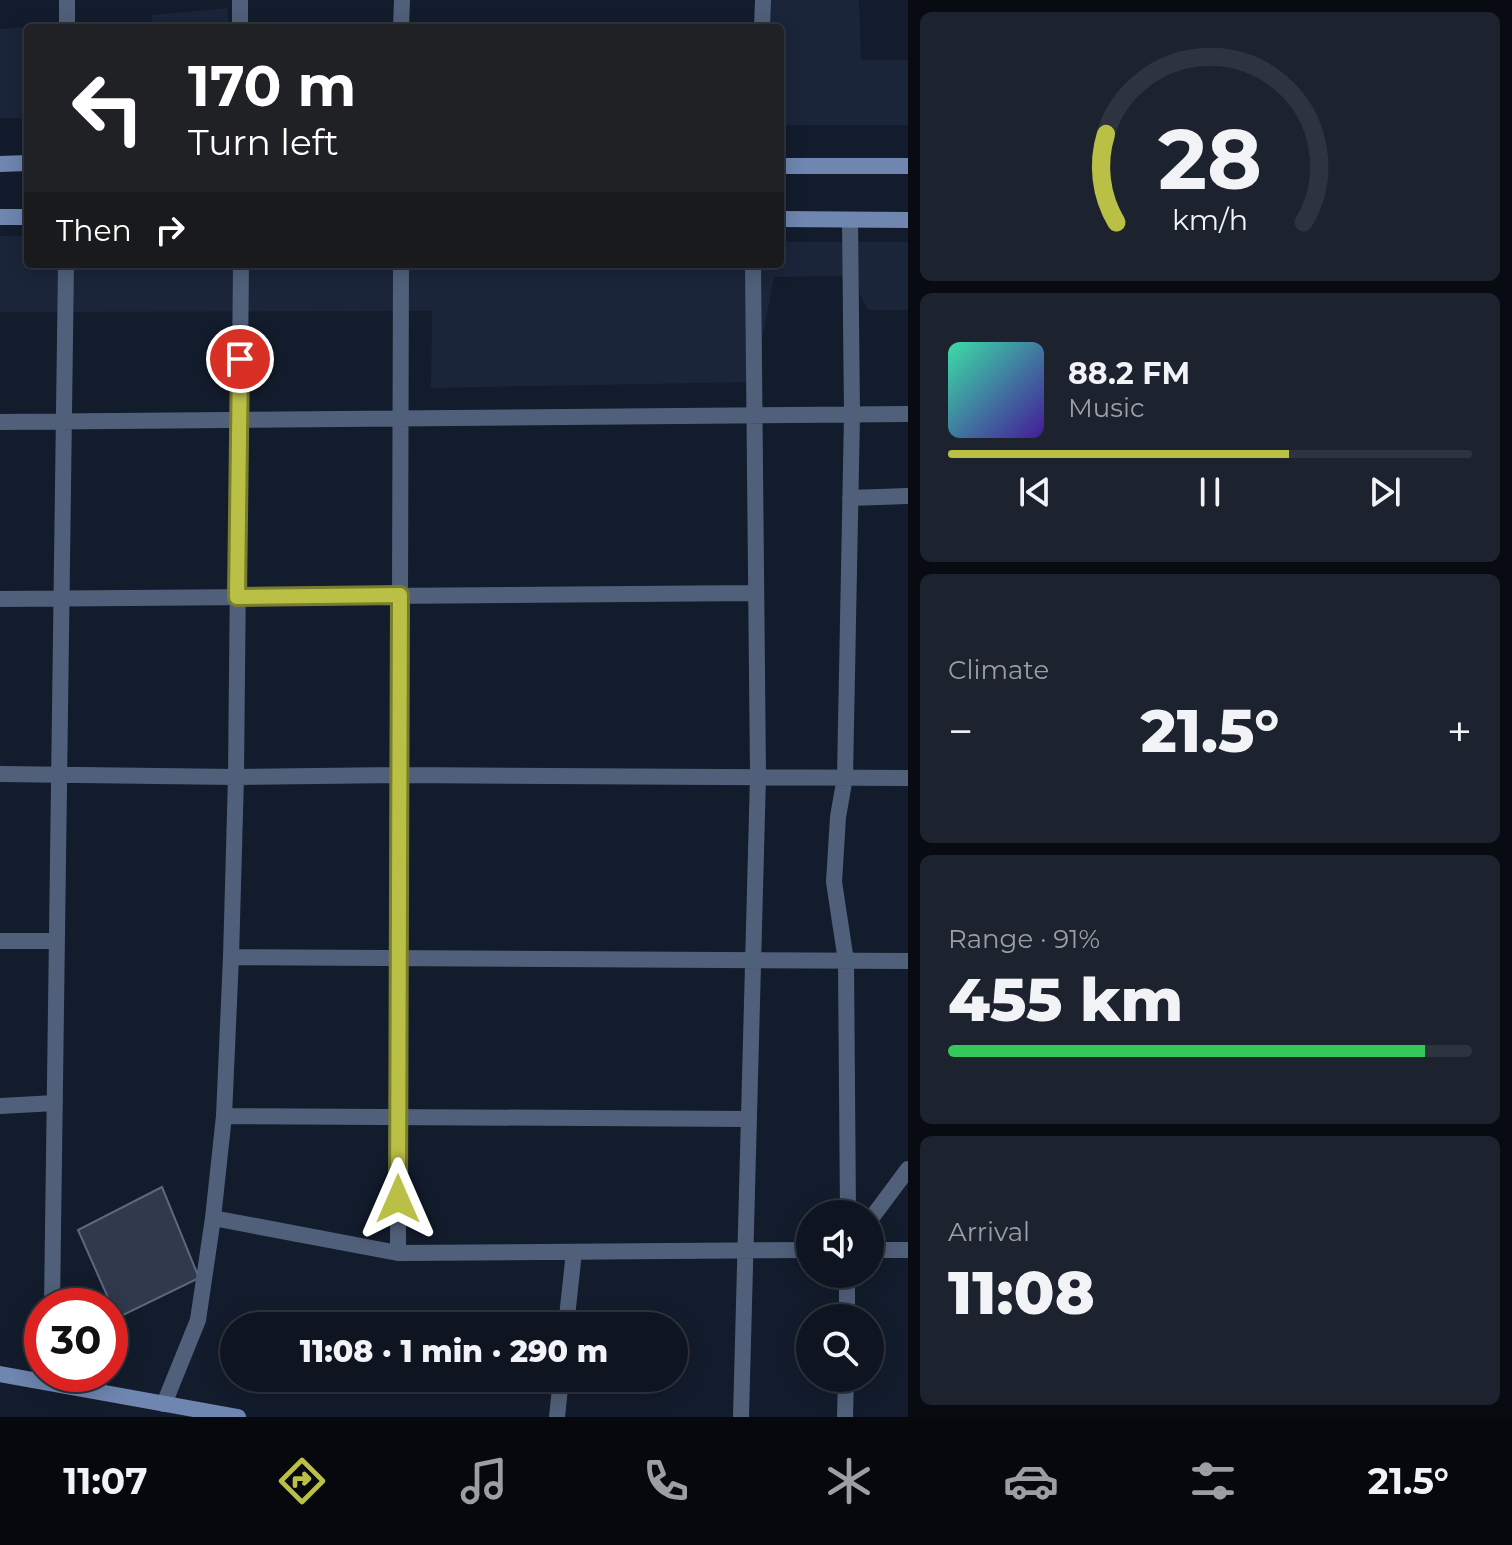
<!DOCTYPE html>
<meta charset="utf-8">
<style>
:root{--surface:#0e1521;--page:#1c222e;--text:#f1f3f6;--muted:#9b9fa5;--line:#2e343f;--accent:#bac046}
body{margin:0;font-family:Montserrat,sans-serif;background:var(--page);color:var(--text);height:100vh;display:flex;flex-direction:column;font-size:30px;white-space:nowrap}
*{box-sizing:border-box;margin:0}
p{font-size:26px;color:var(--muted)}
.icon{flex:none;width:44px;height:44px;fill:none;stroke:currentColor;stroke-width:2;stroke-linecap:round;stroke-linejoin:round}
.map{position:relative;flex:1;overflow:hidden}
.panel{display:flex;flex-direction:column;gap:12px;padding:12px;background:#080c12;width:604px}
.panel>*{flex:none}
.hud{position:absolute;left:24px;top:24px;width:760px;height:244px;border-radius:8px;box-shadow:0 4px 20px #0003,0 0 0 2px var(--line);background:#202124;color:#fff;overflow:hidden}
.controls{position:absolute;left:796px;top:1200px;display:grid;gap:16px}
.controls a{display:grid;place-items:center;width:88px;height:88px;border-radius:50%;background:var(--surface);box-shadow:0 4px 20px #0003,0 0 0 2px var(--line);font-size:40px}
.speed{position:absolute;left:24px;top:1288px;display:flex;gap:16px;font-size:40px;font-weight:700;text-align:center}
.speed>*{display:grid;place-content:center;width:104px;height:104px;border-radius:50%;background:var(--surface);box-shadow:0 4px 20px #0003,0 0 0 2px var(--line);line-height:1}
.speed .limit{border:12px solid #d22;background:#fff;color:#111}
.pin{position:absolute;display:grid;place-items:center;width:68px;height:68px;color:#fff;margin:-34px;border:4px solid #fff;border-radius:50%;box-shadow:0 2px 8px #0007}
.me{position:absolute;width:88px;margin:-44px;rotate:0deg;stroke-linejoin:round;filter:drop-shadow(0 0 6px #0008)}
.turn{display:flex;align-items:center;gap:28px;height:168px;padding:0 32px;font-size:36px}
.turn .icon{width:104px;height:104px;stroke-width:2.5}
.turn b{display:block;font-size:56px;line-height:68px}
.then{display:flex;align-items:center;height:76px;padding:0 32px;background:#0003;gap:16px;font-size:30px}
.big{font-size:60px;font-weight:800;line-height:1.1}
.panel .widget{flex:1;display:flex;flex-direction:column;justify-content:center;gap:12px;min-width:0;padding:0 28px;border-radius:12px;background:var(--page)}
.panel .dial{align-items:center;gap:0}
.dial svg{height:208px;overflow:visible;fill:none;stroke:var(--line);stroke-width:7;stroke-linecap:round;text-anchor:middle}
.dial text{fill:var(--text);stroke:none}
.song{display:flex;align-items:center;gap:24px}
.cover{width:96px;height:96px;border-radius:12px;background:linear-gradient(135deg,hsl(160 70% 55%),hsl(260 70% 35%))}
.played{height:8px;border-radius:4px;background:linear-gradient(90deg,var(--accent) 65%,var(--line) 65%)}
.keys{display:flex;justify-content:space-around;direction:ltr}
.heat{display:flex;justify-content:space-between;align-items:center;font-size:44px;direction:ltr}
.charge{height:12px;border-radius:6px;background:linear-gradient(90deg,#34c759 91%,var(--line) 0)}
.trip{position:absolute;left:220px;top:1312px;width:468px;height:80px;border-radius:40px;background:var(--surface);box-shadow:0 4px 20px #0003,0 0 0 2px var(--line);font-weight:800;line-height:80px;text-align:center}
.menu{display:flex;height:128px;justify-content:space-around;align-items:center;background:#06080d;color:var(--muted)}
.menu .icon{width:56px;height:56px}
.menu .on{color:var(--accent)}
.menu b{font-size:36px;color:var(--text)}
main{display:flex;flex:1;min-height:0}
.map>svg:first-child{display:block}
</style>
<main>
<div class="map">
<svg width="908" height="1417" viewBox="0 0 908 1417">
<rect width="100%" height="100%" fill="#131c2c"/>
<path fill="#1a253a" d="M755,0H859L861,60H908V125H780V28H719L756,25Z
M227,8L229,28H153L152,15Z
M60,24V28H28V118H0V29Z
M0,236H28V264H780V242H908V310H868L850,276L774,277L754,382L431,388L432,311L0,312Z"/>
<path fill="#303a4c" stroke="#5d687c" stroke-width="2" d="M162,1187L199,1278L117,1318L78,1230Z"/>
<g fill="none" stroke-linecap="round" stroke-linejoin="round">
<path stroke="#51607a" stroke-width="16" d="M67,0V28
M240,0V28
M401,28L402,0
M762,28L763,0
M0,422L908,414
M850,498L908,496
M0,599L756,593
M0,774L236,777L399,775L908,778
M0,941H57
M231,957L908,961
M0,1106L55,1103
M224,1116L749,1119
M848,1214L846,961L834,882L838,817L845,777L852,414L850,220
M213,1218L398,1253L810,1250
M870,1220L908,1169
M870,1250H908
M398,1253L401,264
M52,1306L66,264
M847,1318V1274
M566,1326L574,1252
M164,1404L198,1320L213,1218L224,1116L231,957L236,777L241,264
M557,1417L561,1378
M741,1417L758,776L753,264
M845,1417L846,1378"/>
<path stroke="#6f86b1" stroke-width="16" d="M0,164L28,163
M780,166H908
M0,217H28
M780,219L908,220
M0,1374L238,1417"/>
</g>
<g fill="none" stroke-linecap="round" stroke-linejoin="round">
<g stroke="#797d2e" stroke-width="20">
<path id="route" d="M240,359L237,597L400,595L398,1199"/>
</g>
<use href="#route" stroke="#bac046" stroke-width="14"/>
</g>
</svg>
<div class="controls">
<a><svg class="icon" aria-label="sound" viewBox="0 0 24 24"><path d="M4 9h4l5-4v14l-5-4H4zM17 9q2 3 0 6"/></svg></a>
<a><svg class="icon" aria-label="search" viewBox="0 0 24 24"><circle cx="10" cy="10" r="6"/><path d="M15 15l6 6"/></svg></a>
</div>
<div class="speed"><div class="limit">30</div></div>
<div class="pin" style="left:240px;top:359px;background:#d93025"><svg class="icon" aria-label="arrive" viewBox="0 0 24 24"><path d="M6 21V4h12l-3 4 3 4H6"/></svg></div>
<svg class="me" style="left:398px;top:1199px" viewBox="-20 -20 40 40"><path d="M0-17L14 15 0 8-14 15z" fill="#bac046" stroke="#fff" stroke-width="4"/></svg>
<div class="trip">11:08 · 1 min · 290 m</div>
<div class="hud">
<div class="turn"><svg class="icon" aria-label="left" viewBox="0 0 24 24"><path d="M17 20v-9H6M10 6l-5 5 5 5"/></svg><div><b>170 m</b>Turn left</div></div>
<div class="then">Then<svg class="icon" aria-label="right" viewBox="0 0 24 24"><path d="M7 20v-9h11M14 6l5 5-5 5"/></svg></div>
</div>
</div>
<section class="panel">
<div class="widget dial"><svg viewBox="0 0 100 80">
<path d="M14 69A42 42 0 1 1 86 69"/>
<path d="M14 69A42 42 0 0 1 10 35" stroke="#bac046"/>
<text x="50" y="56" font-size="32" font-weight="700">28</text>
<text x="50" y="72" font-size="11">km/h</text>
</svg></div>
<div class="widget">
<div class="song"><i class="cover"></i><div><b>88.2 FM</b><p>Music</p></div></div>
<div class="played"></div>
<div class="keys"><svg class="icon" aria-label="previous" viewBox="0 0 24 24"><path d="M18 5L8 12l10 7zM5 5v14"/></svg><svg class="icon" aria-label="pause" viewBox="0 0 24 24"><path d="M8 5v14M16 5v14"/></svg><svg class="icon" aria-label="next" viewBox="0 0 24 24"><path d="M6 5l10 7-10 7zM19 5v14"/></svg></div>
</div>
<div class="widget"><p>Climate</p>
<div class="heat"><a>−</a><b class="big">21.5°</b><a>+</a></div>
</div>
<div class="widget"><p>Range · 91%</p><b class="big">455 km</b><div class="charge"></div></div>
<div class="widget"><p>Arrival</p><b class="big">11:08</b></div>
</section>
</main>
<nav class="menu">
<b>11:07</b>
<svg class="icon on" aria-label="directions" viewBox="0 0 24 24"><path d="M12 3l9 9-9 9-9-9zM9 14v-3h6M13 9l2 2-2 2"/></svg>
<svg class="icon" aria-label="music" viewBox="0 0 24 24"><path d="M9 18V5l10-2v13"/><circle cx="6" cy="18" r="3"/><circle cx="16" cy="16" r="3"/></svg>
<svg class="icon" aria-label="phone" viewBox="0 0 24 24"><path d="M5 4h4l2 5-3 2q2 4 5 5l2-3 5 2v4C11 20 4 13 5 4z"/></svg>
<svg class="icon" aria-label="climate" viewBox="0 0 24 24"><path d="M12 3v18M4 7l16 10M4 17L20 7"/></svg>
<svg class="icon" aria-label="car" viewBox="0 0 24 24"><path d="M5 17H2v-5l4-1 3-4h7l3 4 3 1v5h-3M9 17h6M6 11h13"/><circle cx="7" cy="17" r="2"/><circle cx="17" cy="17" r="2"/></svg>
<svg class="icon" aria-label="filters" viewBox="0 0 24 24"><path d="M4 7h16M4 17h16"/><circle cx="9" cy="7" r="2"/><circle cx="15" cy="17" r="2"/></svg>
<b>21.5°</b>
</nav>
